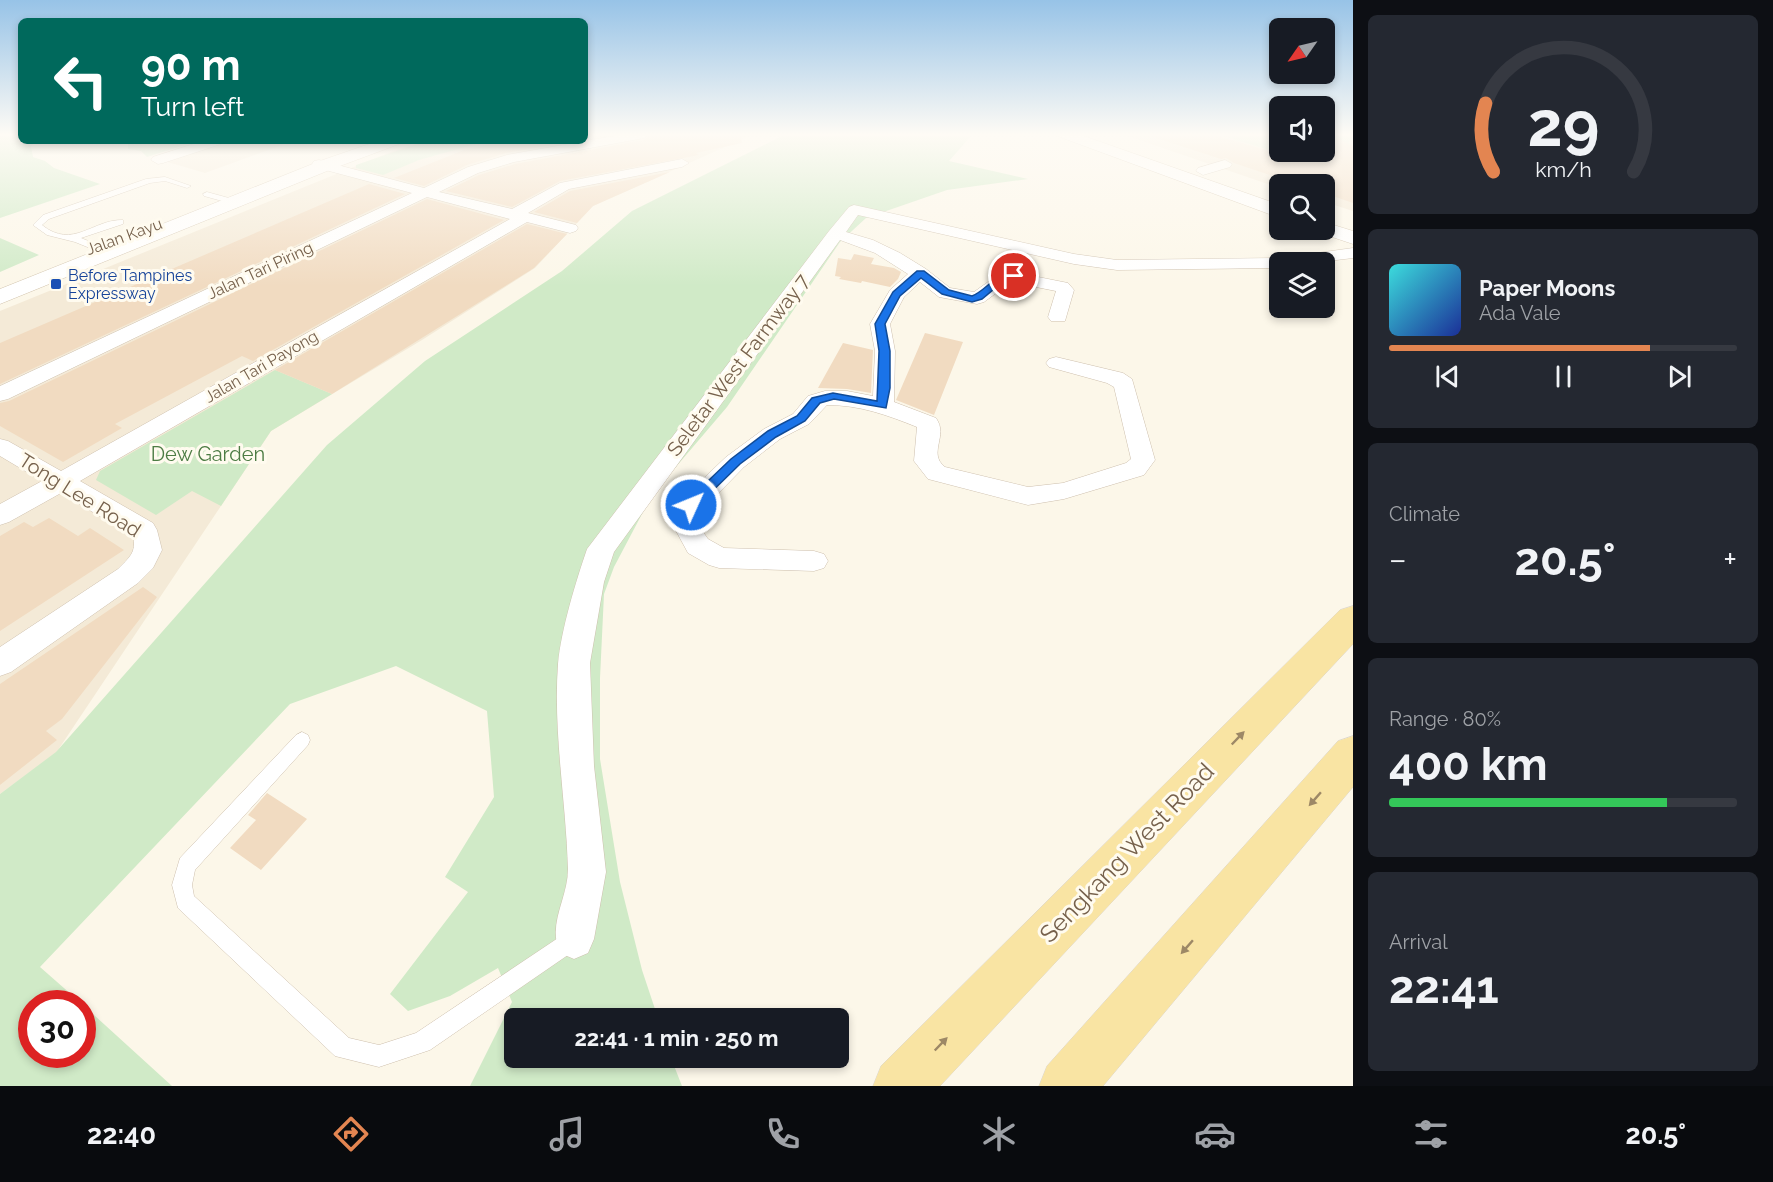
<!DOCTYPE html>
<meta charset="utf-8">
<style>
:root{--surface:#171b24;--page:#242831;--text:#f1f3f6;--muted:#9ea1a6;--line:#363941;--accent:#e38551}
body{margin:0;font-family:Raleway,sans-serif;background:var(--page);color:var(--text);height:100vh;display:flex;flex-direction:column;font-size:22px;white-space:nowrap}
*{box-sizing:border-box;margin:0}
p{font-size:20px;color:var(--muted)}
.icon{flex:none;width:33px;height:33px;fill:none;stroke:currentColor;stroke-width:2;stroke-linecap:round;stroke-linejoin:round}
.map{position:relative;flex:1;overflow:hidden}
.drawer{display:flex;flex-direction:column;gap:15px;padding:15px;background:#0d0f14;width:420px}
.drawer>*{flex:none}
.top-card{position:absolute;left:18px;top:18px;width:570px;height:126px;border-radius:9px;box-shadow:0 3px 9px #0003;background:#00695c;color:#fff;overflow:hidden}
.needle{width:39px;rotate:236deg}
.fabs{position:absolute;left:1269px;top:18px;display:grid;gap:12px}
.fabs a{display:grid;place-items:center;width:66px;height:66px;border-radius:9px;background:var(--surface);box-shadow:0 3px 9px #0003;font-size:30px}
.speed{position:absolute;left:18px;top:990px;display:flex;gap:12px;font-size:30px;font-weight:700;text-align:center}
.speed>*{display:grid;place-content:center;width:78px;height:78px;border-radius:50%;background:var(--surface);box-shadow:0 3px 9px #0003;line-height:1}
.speed .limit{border:9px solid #d22;background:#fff;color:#111}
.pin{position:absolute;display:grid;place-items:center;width:51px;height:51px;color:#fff;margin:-26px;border:3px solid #fff;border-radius:50%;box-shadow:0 2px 6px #0007}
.me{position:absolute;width:66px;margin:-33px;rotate:46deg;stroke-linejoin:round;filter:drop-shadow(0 0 4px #0008)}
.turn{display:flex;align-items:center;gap:21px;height:126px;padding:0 24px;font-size:27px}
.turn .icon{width:78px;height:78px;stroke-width:2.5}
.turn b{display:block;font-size:42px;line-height:51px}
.big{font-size:45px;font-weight:700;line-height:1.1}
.drawer .tile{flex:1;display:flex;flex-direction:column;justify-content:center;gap:9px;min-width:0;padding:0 21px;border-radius:9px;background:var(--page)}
.drawer .dial{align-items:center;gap:0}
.dial svg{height:156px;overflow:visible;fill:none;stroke:var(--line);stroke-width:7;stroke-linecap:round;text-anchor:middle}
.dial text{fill:var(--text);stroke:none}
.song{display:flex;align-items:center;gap:18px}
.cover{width:72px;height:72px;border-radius:9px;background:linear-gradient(135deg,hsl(180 70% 55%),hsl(230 70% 35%))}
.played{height:6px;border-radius:3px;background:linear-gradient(90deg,var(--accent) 75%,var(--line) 75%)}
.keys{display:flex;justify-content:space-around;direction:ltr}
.heat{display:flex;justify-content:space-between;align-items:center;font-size:33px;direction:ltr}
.charge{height:9px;border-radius:4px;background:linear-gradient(90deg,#34c759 80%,var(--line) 0)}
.trip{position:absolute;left:504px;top:1008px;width:345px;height:60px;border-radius:9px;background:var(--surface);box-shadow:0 3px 9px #0003;font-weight:700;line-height:60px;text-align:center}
.tab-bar{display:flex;height:96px;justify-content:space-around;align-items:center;background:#090b0e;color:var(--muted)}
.tab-bar .icon{width:42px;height:42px}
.tab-bar .on{color:var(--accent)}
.tab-bar b{font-size:27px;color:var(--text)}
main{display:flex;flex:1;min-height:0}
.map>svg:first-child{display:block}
</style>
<main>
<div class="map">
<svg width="1353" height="1086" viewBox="0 0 1353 1086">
<rect width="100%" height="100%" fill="#fcf7e9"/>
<path fill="#f4ead7" d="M585,134H754L593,206L535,268L422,340L271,431L56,753L0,794V311L393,151L426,141H585Z
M1122,134H1279L1280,152H1324L1325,134H1353V211L1325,202L1324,184H1280L1279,188Z
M204,141H293L205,173L154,158Z"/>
<path fill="#d0eac7" d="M0,134H21V141H37L31,146L33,157L45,161L54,168L100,184L0,218Z
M786,134H979L971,136L949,161L1028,179L947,190L866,218L840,242L727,407L652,495L614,567L604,594L600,678V759L620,882L642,970L658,1018H514V1058H671L682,1086H470L512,1002L498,968L450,996L408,1011L390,994L468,892L445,877L494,797L487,711L396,666L290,704L40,967L81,1003L32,1004V1054H82L83,1005L172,1086H0V794L56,752L327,445L425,361L562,271L632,211Z
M1217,134H1279L1280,152H1324L1325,137L1353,134V140L1348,142L1352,146L1353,175L1256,154L1269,150Z
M123,141H197L147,157L141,151L128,149V143Z
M426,141L483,142L419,160L383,175L356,168V165Z
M0,238L39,255L0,272Z
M275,370L332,394L271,431L221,506L192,491L156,515L96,480L100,471Z"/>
<path fill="#f1dbc1" d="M652,134H741L742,143L696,153L699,155L560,181L512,207L446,191L479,175L515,164L644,140Z
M1157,134H1210L1305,161L1324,155V134H1329L1353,146V203L1324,193V184H1301L1273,176L1234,163L1226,158L1221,159L1156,138Z
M507,141H573L506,153L467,165L424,186L394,178L464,150Z
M670,172L593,206L577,223L534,212L570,191Z
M369,184L405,194L0,384V343Z
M427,199L504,220L253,361L242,356L115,424L122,428L63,462L0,426V403L9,401Z
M527,224L567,234L534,268L332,394L275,370Z
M854,254L874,258L871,264L894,268L901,272L898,279L890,287L862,281L861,283L839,279L841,277L835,276L838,258L851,260Z
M925,333L963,342L934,415L896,400Z
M843,343L873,350L871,393L847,389L818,388Z
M49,518L78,536L90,528L124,550L0,631V536L24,522L33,527Z
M143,587L157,597L62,719L46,731L57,740L0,785V684Z
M267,793L307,819L261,870L230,848L256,820L248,815Z"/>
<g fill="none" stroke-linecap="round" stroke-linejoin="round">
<g stroke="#cec0ae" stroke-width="1">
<path id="lane" d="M165,177L191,186L187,188L165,181L150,183L49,219L42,225C73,250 93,219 123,220V224L81,238L113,251V255H107L75,242L47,235L33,225L43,215L146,179Z
M207,192L236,200L237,202L233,204L204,196L203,194Z
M302,732L308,735L310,740L308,745L195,870L192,885L194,896L349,1038L379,1045L416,1033L567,932L574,929L581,932L584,939L581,946L430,1050L379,1067L335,1056L178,908L172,885L180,858L296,735Z"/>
</g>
<g stroke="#cec0ae" stroke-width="1">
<path id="street" d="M625,134H650L644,138L514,162L478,173L439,192L512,209L560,183L682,159L689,163L682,167L569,189L528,213L576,225L578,228L576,231L570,233L527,222L80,481L153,523L157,530L162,550L153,568L138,583L11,672L0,676V647L118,569C129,558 137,552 133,536L61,493L9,522L0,525V504L42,481L0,456V439L8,441L61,471L510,219L427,197L8,399L0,401V386L412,193L314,167L312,164L314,161L319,160L424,188L468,167L507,155Z
M203,141H222L221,144L163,163L158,164L151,160L153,157Z
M1225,160L1232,164L1230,167L1203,175L1196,171L1198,168Z
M854,205L1074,254L1117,260L1281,258L1353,248V258L1320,262H1280V268L1117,270L1074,264L858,215L846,232L873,240L900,253L926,269L950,288L974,292L1002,272L1008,271L1068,283L1074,290L1065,321H1051L1048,317L1056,291L1011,282L984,302L977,304L939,297L920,282L904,297L890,324L895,351L894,402L936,418C949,436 927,453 945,467L1028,487L1063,483L1126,463L1131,459L1114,387L1107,383L1049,367L1046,363L1049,359L1056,357L1123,373L1132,379L1155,460L1144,475L1064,499L1028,505L928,479L914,461L917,427C887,415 860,405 827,405L809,424L780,439L744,467L703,509L699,519L701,529L708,539L724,548L814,551L824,554L828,561L824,568L814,571L719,568L709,565L688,553L675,529L673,519L682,499L726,457L764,429L793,414L808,396L825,391H847L873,396L875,351L870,324L890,290L908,274L875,253L840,240L614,552L604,582L590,663L594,766L606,872L594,939L588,953L574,959L560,953C547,923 568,899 568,869C566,801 553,732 558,664C561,630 576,581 587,549L829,231L849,207Z"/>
</g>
<g stroke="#d1c2ac" stroke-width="1">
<path id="secondary" d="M1057,134H1078L1280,205V218L1060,137Z
M378,141H401L399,144L332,169L0,304V289L320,161Z
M1324,222L1353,231V244L1317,232L1315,230H1324Z"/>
</g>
<g stroke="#dbd6d0" stroke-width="1">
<path id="primary" d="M1353,606V644L940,1086H873L881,1066L1340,610Z
M1353,736V787L1103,1086H1039L1047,1066L1338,741Z"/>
</g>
<use href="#lane" fill="#fff" fill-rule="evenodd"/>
<use href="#street" fill="#fff" fill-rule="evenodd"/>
<use href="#secondary" fill="#fff" fill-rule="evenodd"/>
<use href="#primary" fill="#f9e4a3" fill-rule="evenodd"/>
</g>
<defs><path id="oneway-solid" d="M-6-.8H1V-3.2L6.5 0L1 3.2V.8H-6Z" transform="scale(1.5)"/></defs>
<g fill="#9d8866">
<use href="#oneway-solid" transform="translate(1238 738) rotate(-46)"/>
<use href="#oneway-solid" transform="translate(1315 799) rotate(131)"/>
<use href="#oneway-solid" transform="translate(1187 947) rotate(131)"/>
<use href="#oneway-solid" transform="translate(941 1044) rotate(-46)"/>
</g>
<linearGradient id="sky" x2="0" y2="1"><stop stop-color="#97c3e7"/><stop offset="0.47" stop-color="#fefbf5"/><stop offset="1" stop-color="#fefbf5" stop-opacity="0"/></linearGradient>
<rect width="1353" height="286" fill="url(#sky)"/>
<path fill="#1a73e8" stroke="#114b97" stroke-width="1.5" d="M917,271H924L949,290L972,296C987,291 1001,265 1018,276L1005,280L982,299L972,302L942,294L921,278L900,296L885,324L890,351V388L886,408L834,399L820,403L805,421L776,437L740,464L695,508H686L684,505L686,502L731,459L768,431L797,416L812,398L833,393L877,401L879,351L875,324L893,292Z"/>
<rect fill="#1a4fb4" stroke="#fffbef" stroke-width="2" x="50" y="278" width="12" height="12" rx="3"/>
<g text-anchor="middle" stroke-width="6" stroke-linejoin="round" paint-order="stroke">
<g font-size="16" fill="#76614c" stroke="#fffbef">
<text transform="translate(124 236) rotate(-20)" y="6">Jalan Kayu</text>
<text transform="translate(260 270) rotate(-25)" y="6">Jalan Tari Piring</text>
<text transform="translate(261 366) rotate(-30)" y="6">Jalan Tari Payong</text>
</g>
<g font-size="16" fill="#164399" stroke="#fffbef" text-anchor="start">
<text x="68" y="281">Before Tampines<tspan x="68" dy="18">Expressway</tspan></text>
</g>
<g font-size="20" fill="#76614c" stroke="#fffbef">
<text transform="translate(738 365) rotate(-53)" y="7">Seletar West Farmway 7</text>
<text transform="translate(80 495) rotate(32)" y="7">Tong Lee Road</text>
</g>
<g font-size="20" fill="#4d7c44" stroke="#fffbef">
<text x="208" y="461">Dew Garden</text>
</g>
<g font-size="24" fill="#76614c" stroke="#fffbef">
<text transform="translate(1127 853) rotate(-46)" y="8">Sengkang West Road</text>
</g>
</g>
</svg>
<div class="fabs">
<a><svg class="needle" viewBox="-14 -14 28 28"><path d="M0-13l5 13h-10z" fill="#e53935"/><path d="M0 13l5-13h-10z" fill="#9ea1a6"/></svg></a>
<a><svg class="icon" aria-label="sound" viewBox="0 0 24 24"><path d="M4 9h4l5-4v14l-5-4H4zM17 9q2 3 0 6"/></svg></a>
<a><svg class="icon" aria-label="search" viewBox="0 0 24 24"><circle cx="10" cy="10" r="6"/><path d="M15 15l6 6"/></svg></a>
<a><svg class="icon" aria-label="layers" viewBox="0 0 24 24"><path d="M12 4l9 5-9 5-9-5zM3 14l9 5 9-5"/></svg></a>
</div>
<div class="speed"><div class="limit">30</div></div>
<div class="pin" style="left:1014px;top:276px;background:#d93025"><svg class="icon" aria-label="arrive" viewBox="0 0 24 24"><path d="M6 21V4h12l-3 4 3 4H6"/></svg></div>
<svg class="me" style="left:691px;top:505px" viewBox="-20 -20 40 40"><circle r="17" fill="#1a73e8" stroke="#fff" stroke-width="3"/><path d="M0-11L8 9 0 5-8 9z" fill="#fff"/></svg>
<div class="trip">22:41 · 1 min · 250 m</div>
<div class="top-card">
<div class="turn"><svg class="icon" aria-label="left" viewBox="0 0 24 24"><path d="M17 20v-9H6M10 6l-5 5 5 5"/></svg><div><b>90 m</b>Turn left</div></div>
</div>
</div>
<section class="drawer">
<div class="tile dial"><svg viewBox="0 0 100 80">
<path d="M14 69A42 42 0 1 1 86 69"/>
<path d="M14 69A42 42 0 0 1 10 34" stroke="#e38551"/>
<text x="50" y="56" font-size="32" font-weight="700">29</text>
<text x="50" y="72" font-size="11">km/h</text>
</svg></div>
<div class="tile">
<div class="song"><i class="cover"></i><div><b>Paper Moons</b><p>Ada Vale</p></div></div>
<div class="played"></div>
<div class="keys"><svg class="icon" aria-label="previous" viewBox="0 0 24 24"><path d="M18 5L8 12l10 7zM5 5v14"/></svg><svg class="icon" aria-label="pause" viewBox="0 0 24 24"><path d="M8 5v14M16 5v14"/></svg><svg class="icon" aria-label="next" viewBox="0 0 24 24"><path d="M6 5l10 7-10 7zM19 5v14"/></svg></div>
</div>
<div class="tile"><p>Climate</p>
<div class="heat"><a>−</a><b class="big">20.5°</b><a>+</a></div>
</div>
<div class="tile"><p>Range · 80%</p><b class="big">400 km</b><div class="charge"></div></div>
<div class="tile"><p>Arrival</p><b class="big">22:41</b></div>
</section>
</main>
<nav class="tab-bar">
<b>22:40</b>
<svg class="icon on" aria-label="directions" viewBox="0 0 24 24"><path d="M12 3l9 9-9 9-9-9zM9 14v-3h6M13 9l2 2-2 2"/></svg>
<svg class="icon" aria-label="music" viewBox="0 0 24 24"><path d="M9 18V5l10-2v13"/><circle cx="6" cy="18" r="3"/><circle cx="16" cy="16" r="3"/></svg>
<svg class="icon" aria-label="phone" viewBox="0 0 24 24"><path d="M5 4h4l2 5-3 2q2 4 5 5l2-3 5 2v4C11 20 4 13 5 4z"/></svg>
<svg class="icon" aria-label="climate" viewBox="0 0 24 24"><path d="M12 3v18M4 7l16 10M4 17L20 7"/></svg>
<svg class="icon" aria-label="car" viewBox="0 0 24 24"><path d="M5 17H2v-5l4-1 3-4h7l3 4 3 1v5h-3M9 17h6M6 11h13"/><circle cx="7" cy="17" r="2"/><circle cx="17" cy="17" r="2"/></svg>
<svg class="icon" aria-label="filters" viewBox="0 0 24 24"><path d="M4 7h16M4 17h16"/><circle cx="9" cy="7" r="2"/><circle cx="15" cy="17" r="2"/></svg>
<b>20.5°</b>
</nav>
